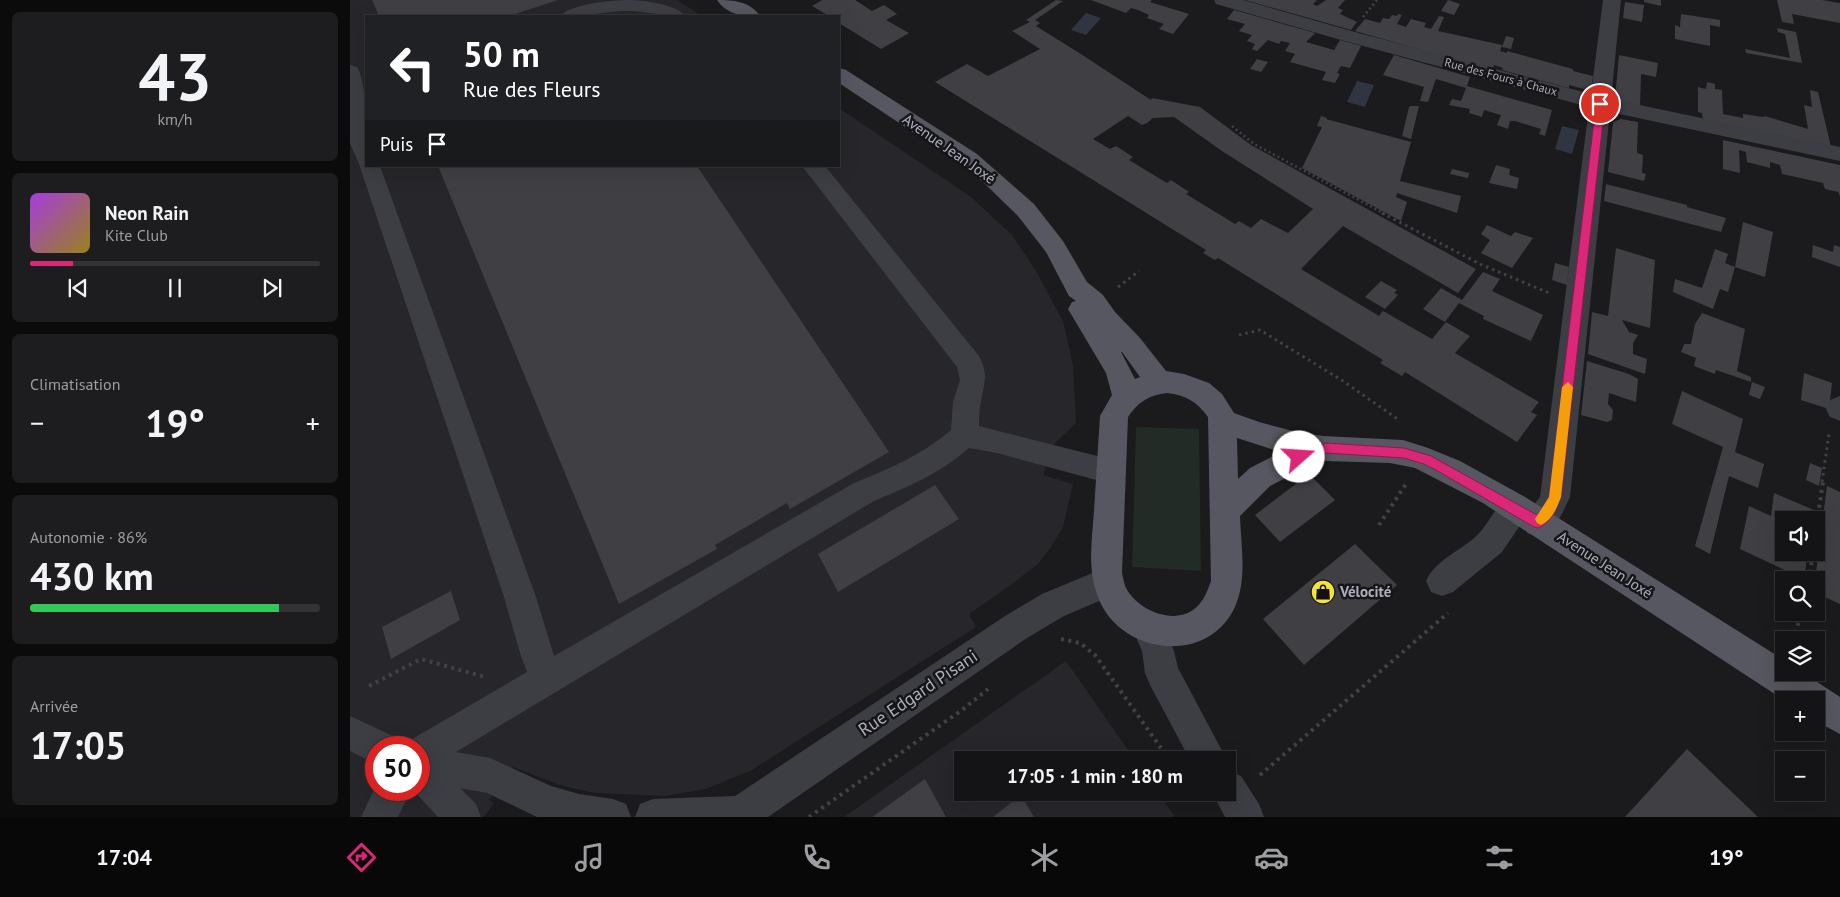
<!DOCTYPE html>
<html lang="fr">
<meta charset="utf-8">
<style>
:root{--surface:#141416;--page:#1d1d1f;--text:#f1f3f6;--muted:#9d9ea1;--line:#333335;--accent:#db2777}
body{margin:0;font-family:"PT Sans",sans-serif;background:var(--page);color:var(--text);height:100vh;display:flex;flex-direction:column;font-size:19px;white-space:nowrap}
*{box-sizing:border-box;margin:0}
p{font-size:16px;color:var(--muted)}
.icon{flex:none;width:28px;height:28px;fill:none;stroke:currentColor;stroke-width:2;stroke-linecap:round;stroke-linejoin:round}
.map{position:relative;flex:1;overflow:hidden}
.details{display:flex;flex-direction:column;gap:12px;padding:12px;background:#0b0b0c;width:350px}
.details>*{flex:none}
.guide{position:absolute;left:15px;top:15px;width:475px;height:152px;border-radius:0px;box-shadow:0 5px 20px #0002,0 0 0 1px var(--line);background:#202124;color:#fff;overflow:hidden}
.buttons{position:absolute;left:1425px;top:511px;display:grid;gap:10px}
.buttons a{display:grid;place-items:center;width:50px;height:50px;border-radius:0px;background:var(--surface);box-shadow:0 5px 20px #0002,0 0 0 1px var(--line);font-size:25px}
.speed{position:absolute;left:15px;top:736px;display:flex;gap:10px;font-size:25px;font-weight:700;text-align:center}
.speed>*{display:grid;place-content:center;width:65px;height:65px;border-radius:50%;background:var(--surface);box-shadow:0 5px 20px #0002,0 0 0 1px var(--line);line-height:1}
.speed .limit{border:8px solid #d22;background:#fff;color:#111}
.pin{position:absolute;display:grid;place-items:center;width:42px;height:42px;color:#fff;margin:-21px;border:2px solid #fff;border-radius:50%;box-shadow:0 1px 5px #0007}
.me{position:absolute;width:55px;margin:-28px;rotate:71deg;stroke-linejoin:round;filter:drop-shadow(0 0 4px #0008)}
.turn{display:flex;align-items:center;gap:18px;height:105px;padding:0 15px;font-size:22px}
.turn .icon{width:65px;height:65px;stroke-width:2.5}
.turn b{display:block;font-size:35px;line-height:42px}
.then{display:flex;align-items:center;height:48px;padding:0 15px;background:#0003;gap:10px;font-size:19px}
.big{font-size:38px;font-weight:700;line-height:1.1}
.details .widget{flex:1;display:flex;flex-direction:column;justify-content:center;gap:8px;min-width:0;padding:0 18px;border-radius:8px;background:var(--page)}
.details .dial{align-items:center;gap:0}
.dial b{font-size:65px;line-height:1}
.song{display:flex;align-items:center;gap:15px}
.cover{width:60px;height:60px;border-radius:8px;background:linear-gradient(135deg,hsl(280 70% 55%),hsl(50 70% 35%))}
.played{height:5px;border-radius:2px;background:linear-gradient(90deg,var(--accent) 15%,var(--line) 15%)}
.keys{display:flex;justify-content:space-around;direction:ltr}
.heat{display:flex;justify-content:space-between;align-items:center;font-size:28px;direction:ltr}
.charge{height:8px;border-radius:4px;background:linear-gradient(90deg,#34c759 86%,var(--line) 0)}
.trip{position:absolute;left:604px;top:751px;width:282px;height:50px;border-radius:0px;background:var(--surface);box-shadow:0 5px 20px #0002,0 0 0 1px var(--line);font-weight:700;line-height:50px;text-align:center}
.tab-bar{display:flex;height:80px;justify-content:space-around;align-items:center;background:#080809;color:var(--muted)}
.tab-bar .icon{width:35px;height:35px}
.tab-bar .active{color:var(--accent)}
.tab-bar b{font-size:22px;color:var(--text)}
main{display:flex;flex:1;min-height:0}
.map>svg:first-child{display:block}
</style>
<main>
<section class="details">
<div class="widget dial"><b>43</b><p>km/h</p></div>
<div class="widget">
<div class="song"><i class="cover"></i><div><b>Neon Rain</b><p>Kite Club</p></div></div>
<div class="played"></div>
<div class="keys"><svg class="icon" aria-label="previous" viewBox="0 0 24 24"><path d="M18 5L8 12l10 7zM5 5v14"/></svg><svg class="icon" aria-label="pause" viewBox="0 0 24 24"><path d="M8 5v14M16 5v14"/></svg><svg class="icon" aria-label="next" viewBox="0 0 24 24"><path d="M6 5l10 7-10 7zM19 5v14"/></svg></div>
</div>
<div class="widget"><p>Climatisation</p>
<div class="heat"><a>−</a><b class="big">19°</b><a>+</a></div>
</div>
<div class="widget"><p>Autonomie · 86%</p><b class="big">430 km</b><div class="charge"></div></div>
<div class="widget"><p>Arrivée</p><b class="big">17:05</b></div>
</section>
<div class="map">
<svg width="1490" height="817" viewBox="0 0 1490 817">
<rect width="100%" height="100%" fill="#1b1a1d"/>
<path fill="#27262a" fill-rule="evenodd" d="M0,0H327L352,16H16V166H489V108L621,197L662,235L686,271L713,321L723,365L726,423L706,442L693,475L723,484L713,527L701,547L688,564L658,587L619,614L626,627L402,770L356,789L315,796L245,793L213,786L163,767L139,800L144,803L134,817H0ZM26,748H69V790H26Z
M716,661L785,760H612V792L808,793L825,817H494Z"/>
<path fill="#222b25" d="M786,427L849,429L851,571L782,567Z"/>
<path fill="#2f3541" d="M736,13L751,18L736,35L721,30Z
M1007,81L1024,85L1015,107L997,102Z
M1212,126L1229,130L1222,154L1205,149Z"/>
<path fill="#403f44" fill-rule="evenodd" d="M22,0H208L159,16H29Z
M472,0H505L522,11L534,5L547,14L536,20L559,33L531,49L489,23V16H479L462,6Z
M706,0L713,1L685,20L690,23L686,26L734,56L801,100L802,98L850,107L901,145L1126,269L1108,293L993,226L951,269L1029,316L1033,311L1082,339L1096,322L1120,336L1105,353L1189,402L1181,412L1187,415L1167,442L1055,372L1052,376L1030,363L1033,360L868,258L865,260L853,253L856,250L585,82L617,64L638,76L690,49L662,31L680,22L676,20ZM778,116L792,125L797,123L803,118L824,117L872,151L963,209L938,233L911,219L901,228L889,221L885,224L836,194L839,192L821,180L817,183L779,160L783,157L766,146L760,149L743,139Z
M741,0H802L800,2L839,14L823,34L809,29L814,24L797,18L799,15L788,10L781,8L776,13Z
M895,0H967L963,4L967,6L976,0H995L988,8L993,10L990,14L1007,22L1001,30Z
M1098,0L1110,4L1104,15L1091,11Z
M1294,0H1311V6L1294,2Z
M1427,0H1472L1490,3V23L1442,14L1444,24L1432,22Z
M1275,2L1294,5L1292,22L1273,18Z
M884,10L965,33L956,42L984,50L990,40L1011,46L1000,68L991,66L987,73L990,74L985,83L972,80L976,72L940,62L945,54L935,51L940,43L931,41L929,44L918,40L907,51L902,49L905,44L897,41L902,35L889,31L895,24L877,19Z
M1048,14L1052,15L1047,24L1056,27L1061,19L1076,23L1074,27L1081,29L1089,16L1094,17L1088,31L1152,45L1150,51L1157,53V51L1223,69V71L1243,76L1241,91L1219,85V88L1152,70L1153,68L1144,65L1142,70L1005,31L1015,19L1030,23L1033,18L1039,19L1042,15L1047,16Z
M1331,14L1370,20V27L1360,25V46L1325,39V25L1330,27Z
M1427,28L1446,32L1452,63L1396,53L1395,49L1440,58L1435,34L1428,32Z
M1156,36L1164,38L1161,49L1152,47Z
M1044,55L1120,77L1117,86L1202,110L1195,136L1189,134L1191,129L1165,121H1160L1158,129L1147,125L1151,115L1134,110L1132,117L1119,113L1120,109L1099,105L1102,99L1111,101L1116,88L1086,79L1078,102L1070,101L1074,87L1033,75Z
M1269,55L1308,63L1306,77L1291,74L1290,109L1275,106L1265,99Z
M907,59L918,62L911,72L900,69Z
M1357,82L1365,84V89L1372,90L1373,114L1393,118V114L1413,117L1415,116L1458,129L1454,105L1462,107L1460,90L1468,92L1481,147L1353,121L1352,113L1348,112V87L1356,89Z
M1061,106H1069L1061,139L1052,136L1059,107Z
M971,116L977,118L976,119L1061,142L1050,181L1111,196L1107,213L1047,193L1046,197L1057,202L1051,221L952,168L972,127L967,126Z
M1271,119L1288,122L1287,153L1293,155L1292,173L1296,174L1294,181L1258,172L1263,122Z
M1373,140L1490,165V196L1488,192L1475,189L1473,183L1432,174L1430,165L1420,162V168L1397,162L1396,152L1389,150L1390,173L1373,169Z
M1146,165L1160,169L1159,175L1169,178L1167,189L1139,183Z
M88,166H347L539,452L440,509L437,503L365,545L367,549L269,604Z
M1102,169L1119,173L1118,178L1100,174Z
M1256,184L1337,205V207L1376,218L1371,232L1254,201Z
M1393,222L1423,232L1415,277L1385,267Z
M1137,225L1161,236L1165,232L1183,238L1162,268L1131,253L1140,240L1131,234Z
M1463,245L1483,252L1484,245L1490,247V267L1462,257Z
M1266,248L1305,260L1300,328L1272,320L1279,332L1288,335L1283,343V354L1297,359L1295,374L1238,354L1242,312L1258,316Z
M1365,249L1378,254L1375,263L1385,267L1378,292L1370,289L1363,309L1323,292L1325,279L1352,288Z
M1205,263L1219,267L1217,285L1202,280Z
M1133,272L1150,279L1142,291L1193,315L1181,341L1133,319L1134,316L1109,303L1095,322L1073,309L1091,288L1112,300Z
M1031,281L1047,290L1044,293L1048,295L1035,309L1015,297Z
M1352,313L1395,329L1387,371L1401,377V382L1366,370L1365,374L1344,366L1346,358L1331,352L1334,344H1341L1345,324Z
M1237,361L1279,374L1288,379L1286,402L1259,393L1258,404L1263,410L1262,420L1257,422L1231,415Z
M1454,373L1482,383L1479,409L1451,400Z
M1402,382L1415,387L1410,399L1399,395Z
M1332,391L1393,419L1385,452L1414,464L1408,488L1379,476L1360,554L1345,546L1373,447L1322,424Z
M1460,463L1472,468L1469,486L1456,480Z
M959,474L985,500L930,542L905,515Z
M585,485L609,519L488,592L468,554Z
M1477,486L1490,492V604L1466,593V580H1465Z
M1424,493L1464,510L1463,520H1434V552H1458L1454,579L1390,549L1399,506L1421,516Z
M1005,544L1047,585L954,665L913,619Z
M101,591L110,620L41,659L32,627Z
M1337,749L1408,817H1275Z
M575,779L596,817H522Z
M671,795L684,817H643Z"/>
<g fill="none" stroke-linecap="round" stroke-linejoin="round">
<path stroke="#414149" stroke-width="2.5" stroke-dasharray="2 3" stroke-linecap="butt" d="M1013,17L1027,0
M882,126L904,144L1035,214"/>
<path stroke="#414149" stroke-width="3" stroke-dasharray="2.5 4" stroke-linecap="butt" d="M1032,213L1130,264L1199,293
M768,287L789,271
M889,335L910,330L993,381L1049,420
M1472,482L1479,434"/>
<path stroke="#414149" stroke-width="4" stroke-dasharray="3 4.5" stroke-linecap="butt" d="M1029,525L1056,484
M1466,530L1473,481
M1459,580L1463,552
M711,639L730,643L745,655L811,748
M1443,640L1452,612
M19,686L71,659L135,677
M910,775L1098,613
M459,817L612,710L638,689"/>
<path fill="#3d3d44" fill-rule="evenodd" d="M278,0C292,0 327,4 335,16C314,17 294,10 273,11C252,12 232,17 211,16C219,4 263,0 278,0Z
M864,0H893L1005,32L1241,94L1253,0H1271L1261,99L1490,147V161L1260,112L1220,497C1212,514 1206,530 1188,537L1177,533L1173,523L1175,518L1152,552L1103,592L1092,596L1081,592L1076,581C1086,558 1115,550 1131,531C1143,517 1147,501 1165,495L1175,498L1180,508L1177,513L1190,497L1239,107L991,40L866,4Z
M0,65L7,67C18,83 16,145 16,166H30L186,597L204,656L504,483C541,468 570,456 601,430L603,402L610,380L607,367L452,166H475L629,356C639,375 634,383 631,402C629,410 629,418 629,426L771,462L775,471L771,480L761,484L647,453L619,448C589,474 560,486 524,501L106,752L140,758L201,786L229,794L263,799L276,804L281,817H187L137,793L110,788L126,804L131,817H88L63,790H69V748H54L57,742L177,672L170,653L154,597L9,164L0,143Z
M1490,396V421L1480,417L1476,409L1480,400Z
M757,567L768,571L773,582L768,593L714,616L677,638L418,817H285L290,804L303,799L385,796L655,616L692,594Z
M798,612L809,617L824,651L828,668L877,760H840L800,685L795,673L792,651L782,628L787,617Z
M0,716L43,736L48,748H26V764L0,751Z
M878,771L891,776L909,804L914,817H875L862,792H878Z
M26,785V790H61L48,817H11Z"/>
<path fill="#575761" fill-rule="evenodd" d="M367,0C383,0 400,1 410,16C394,17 377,15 367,0Z
M489,68L496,70L627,154L684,204L713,241L737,282L753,295L765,312L790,338L816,371L834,374L859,383L872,394L884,413L909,422L947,432L973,436L1053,440L1078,448L1110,461L1175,497L1434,660V672H1452L1490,697V734L1466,721V700H1434L1133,503L1065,468L1040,463L976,461L957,467L920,486L890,516C891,549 899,587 880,616C847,666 767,650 748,597C737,569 742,540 744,511C746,479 748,448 750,416L762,395L756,373L718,309L722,302L726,301L719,296L696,252L668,216L633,182L611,164L489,83ZM771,352H772L790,377L785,379ZM817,393C836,395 847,402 858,417L861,581C857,592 853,603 843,610C821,625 787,609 776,588C774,583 773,578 772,573L778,417C788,402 799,395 817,393ZM887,438L931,452L900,468L888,479Z"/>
</g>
<path fill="#db2777" stroke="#8e194d" d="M1250,101L1255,104L1211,497C1206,509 1200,524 1188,528L1184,527L1086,470L1074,464L1054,458L976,453L949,463L945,461L943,457L945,454L976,443L1054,448L1081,456L1187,515L1196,505L1199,497L1246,104Z"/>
<path fill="#f59e0b" d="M1218,382L1223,387L1211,497C1207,508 1202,520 1191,525L1187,523L1185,519L1199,497L1212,387Z"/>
<defs>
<g id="shop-disc" transform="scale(1.25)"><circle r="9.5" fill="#f6e339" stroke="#161518"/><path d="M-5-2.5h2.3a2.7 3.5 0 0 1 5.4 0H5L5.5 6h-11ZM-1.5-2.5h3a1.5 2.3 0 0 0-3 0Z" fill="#111"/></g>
</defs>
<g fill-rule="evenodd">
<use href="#shop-disc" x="973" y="592"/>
</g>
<g text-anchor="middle" stroke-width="5" stroke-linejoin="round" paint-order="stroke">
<g font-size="12" fill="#acaebc" stroke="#161518">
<text transform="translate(1151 77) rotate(15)" y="4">Rue des Fours à Chaux</text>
</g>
<g font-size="15" fill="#acaebc" stroke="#161518">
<text transform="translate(599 149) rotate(35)" y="5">Avenue Jean Joxé</text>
<text transform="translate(1255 565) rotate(33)" y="5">Avenue Jean Joxé</text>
</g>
<g font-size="15" font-weight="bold" fill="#acaebc" stroke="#161518" text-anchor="start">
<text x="990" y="597">Vélocité</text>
</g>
<g font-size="18" fill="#acaebc" stroke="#161518">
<text transform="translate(568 693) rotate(-34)" y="6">Rue Edgard Pisani</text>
</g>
</g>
</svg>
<div class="buttons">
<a><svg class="icon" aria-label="sound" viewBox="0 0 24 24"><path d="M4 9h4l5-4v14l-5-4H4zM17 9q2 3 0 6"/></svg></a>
<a><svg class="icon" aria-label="search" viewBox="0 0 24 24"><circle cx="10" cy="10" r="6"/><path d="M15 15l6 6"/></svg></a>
<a><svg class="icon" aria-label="layers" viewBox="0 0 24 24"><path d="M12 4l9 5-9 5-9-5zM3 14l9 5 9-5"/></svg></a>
<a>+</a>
<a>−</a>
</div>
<div class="speed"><div class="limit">50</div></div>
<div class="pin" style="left:1250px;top:104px;background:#d93025"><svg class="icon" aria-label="arrive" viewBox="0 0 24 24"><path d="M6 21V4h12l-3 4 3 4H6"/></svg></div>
<svg class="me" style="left:949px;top:457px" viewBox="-20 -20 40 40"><circle r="19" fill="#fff"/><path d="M0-13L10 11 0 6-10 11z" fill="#db2777"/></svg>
<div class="trip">17:05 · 1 min · 180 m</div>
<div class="guide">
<div class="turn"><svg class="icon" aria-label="left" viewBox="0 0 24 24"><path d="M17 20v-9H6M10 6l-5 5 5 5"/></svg><div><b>50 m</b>Rue des Fleurs</div></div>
<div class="then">Puis<svg class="icon" aria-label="arrive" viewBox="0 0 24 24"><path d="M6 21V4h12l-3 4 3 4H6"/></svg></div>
</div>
</div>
</main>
<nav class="tab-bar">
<b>17:04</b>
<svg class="icon active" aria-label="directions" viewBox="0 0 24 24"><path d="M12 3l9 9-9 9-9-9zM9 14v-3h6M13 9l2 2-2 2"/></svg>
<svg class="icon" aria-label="music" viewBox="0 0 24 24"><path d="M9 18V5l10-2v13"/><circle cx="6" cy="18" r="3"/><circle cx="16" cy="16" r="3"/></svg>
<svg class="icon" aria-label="phone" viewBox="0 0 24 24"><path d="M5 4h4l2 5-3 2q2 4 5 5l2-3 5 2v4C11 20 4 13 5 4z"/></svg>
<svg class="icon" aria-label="climate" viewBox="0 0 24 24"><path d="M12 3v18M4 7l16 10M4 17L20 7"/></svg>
<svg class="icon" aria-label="car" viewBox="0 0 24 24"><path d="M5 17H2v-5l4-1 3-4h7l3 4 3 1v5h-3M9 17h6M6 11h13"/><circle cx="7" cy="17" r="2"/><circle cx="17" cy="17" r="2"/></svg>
<svg class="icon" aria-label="filters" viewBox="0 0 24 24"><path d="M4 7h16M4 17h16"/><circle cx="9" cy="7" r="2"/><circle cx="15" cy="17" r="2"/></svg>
<b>19°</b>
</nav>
